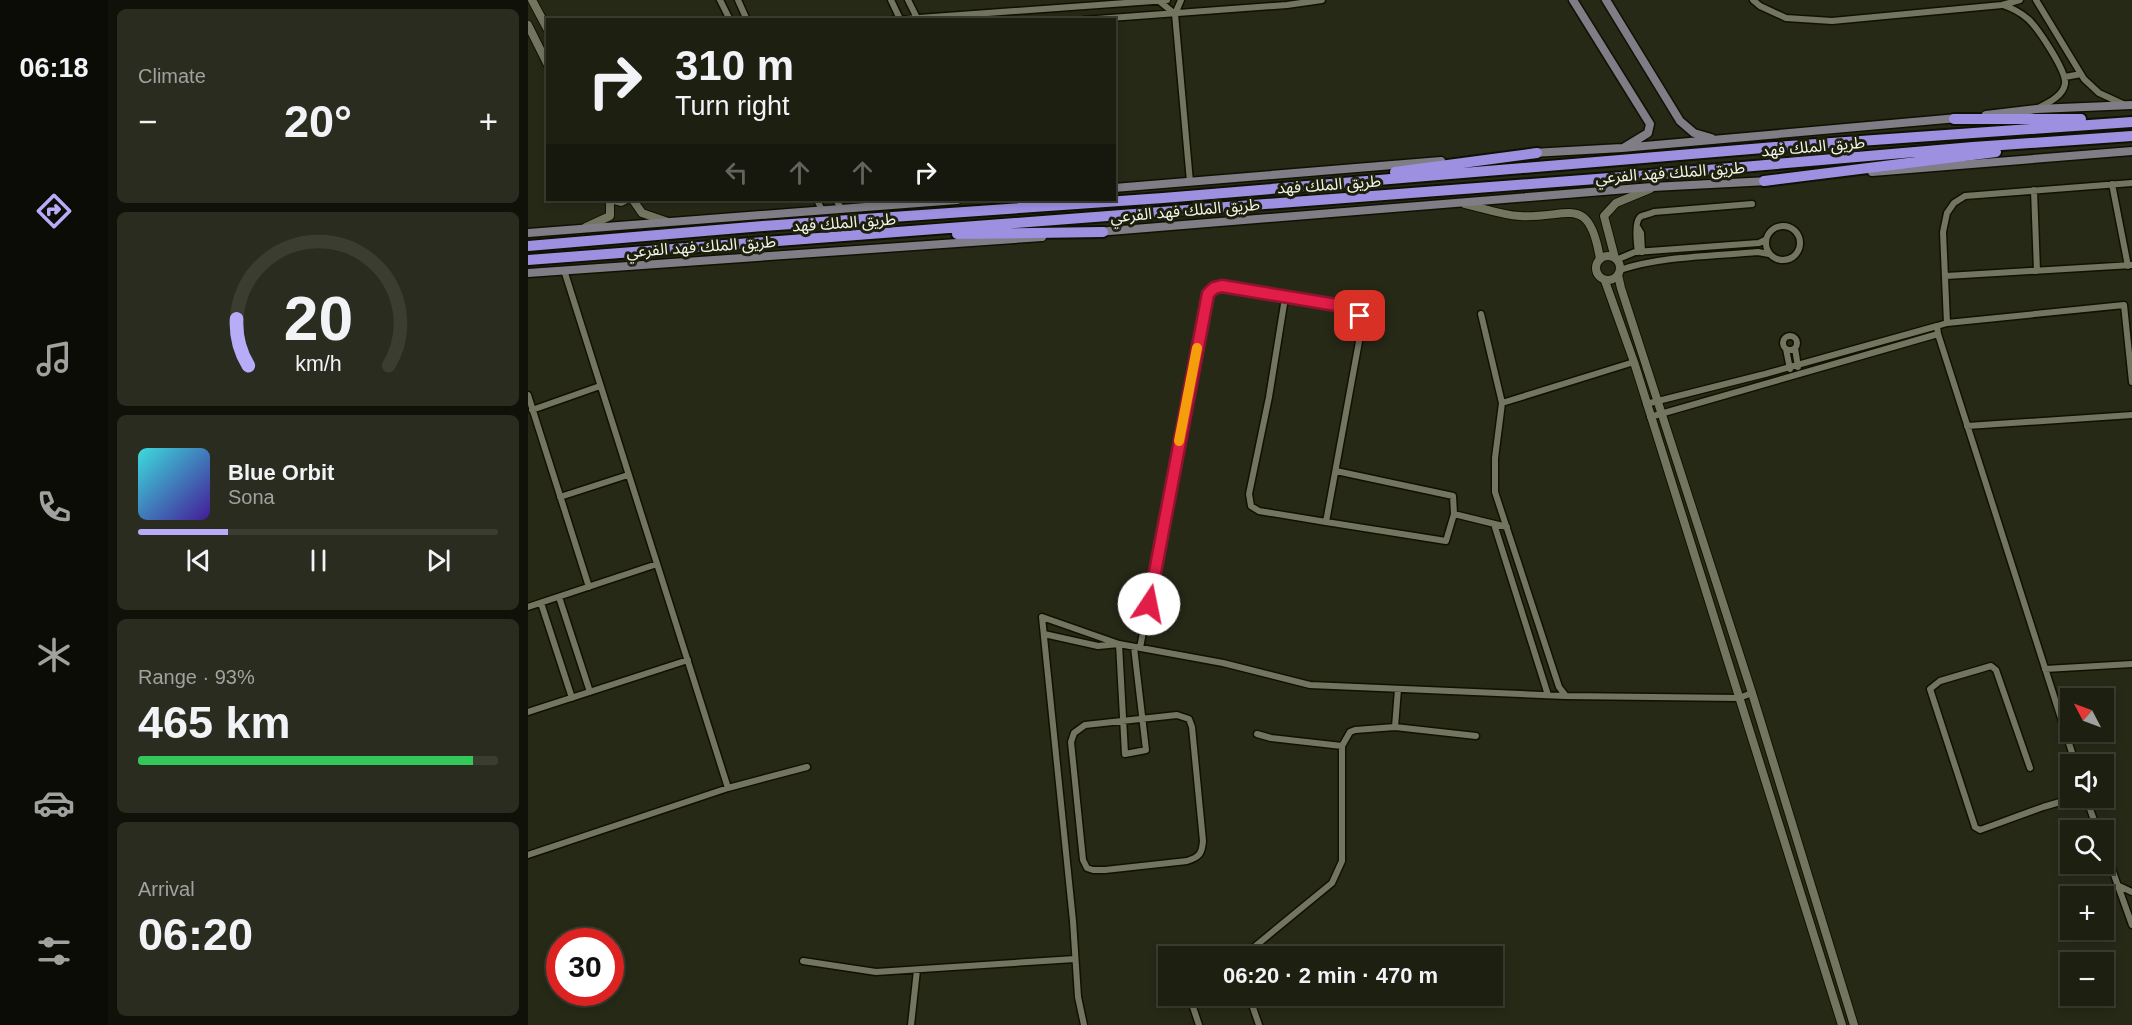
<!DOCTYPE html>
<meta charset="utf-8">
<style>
:root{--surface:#1d1f11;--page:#2a2c1f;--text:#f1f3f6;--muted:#a0a29f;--line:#3b3d31;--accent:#b6acf8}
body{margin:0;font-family:Arial,"Noto Sans Arabic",sans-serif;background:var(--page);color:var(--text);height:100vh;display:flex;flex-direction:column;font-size:22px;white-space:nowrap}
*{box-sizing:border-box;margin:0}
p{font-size:20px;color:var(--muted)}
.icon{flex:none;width:33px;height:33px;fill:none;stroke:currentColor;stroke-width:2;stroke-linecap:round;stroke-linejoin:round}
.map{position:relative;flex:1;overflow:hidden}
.panel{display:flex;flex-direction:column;gap:9px;padding:9px;background:#101109;width:420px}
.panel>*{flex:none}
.banner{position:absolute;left:18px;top:18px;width:570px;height:183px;border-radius:0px;box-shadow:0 3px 9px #0003,0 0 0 2px var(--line);background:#1d1f11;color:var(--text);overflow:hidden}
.needle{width:39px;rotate:311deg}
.fabs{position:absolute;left:1532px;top:688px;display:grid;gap:12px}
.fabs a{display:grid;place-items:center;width:54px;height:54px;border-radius:0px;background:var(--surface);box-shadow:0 3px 9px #0003,0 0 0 2px var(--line);font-size:30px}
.speed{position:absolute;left:18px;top:928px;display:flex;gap:12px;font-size:30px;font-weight:700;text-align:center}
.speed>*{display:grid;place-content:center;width:78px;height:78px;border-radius:50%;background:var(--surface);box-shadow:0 3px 9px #0003,0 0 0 2px var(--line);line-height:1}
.speed .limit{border:9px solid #d22;background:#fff;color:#111}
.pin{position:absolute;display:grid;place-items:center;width:51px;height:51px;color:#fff;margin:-26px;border-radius:12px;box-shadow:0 3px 9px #0006}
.me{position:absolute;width:66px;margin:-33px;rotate:11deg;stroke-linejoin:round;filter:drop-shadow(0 0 4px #0008)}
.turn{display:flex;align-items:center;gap:21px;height:126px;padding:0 30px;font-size:27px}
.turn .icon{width:78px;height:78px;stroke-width:2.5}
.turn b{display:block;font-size:42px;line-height:51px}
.lanes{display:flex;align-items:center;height:57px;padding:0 30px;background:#0003;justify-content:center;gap:30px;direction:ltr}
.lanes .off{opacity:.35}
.big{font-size:45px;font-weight:700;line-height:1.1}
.panel .tile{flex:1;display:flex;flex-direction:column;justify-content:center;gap:9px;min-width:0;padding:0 21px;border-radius:9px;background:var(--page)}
.panel .dial{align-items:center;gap:0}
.dial svg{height:156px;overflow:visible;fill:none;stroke:var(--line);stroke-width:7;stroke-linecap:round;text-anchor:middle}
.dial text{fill:var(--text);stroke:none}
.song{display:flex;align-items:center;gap:18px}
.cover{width:72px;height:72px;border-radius:9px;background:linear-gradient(135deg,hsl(180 70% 55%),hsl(260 70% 35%))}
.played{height:6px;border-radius:3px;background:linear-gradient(90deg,var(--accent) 25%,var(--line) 25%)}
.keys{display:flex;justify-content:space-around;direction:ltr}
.heat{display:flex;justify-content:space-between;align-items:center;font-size:33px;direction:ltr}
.charge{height:9px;border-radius:4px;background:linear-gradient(90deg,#34c759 93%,var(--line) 0)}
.trip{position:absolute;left:630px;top:946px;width:345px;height:60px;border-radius:0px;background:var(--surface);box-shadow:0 3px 9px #0003,0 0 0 2px var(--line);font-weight:700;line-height:60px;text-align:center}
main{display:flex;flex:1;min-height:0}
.tab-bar{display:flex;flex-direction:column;width:108px;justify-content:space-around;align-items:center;background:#0c0c07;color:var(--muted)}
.tab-bar .icon{width:42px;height:42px}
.tab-bar .selected{color:var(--accent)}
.tab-bar b{font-size:27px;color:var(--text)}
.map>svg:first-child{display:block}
</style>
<main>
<nav class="tab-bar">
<b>06:18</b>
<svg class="icon selected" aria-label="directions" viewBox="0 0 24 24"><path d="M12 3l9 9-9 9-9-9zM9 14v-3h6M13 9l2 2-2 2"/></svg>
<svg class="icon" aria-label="music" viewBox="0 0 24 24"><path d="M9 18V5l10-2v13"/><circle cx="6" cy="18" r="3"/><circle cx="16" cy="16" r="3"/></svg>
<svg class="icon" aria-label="phone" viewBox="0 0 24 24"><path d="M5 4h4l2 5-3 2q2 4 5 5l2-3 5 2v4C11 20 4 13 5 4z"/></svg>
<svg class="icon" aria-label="climate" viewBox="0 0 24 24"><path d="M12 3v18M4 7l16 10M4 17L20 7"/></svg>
<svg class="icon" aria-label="car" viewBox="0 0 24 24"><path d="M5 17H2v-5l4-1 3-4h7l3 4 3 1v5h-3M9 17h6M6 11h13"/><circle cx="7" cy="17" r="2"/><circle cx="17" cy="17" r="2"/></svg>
<svg class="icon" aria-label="filters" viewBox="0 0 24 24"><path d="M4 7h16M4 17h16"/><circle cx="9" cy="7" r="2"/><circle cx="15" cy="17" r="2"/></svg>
</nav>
<section class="panel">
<div class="tile"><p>Climate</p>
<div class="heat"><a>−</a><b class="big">20°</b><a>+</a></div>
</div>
<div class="tile dial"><svg viewBox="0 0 100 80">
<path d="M14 69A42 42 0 1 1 86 69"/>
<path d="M14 69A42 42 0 0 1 8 45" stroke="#b6acf8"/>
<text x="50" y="56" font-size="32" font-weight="700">20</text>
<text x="50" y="72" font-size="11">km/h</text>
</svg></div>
<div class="tile">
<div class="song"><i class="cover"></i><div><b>Blue Orbit</b><p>Sona</p></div></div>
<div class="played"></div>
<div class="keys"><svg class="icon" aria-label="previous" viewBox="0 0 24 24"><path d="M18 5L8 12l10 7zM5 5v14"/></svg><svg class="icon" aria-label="pause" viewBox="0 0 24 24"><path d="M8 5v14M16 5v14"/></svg><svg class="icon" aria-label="next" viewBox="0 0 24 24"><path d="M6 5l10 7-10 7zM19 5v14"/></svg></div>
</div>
<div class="tile"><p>Range · 93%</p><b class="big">465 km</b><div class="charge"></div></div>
<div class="tile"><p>Arrival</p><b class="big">06:20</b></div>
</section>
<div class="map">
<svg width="1604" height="1025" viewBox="0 0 1604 1025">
<rect width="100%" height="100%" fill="#272917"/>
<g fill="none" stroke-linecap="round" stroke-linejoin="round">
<g stroke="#101102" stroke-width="9">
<path id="minor" d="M192,0L202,20
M210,0L219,20
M363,0L372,19
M380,0L389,18
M653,0L647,14L662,182
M1225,0L1232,6L1258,18L1304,21L1474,5L1492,0
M1508,0L1556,79L1571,93L1595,104
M631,1L647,14
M1475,5C1484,8 1492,12 1500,19C1509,27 1539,71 1537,84C1535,96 1520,103 1510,108
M364,20L639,0
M555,20L759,5L794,0
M1537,77L1553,74
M1584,184L1600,266
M1506,190L1509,271
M289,200L294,210
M308,200L313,208
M1238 243a17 17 0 1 1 34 0a17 17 0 1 1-34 0Z
M1110,228L1113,233L1114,252
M1110,252C1109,245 1106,223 1112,217C1115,215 1122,214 1126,212L1224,204
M1088,260L1107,252L1231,243L1237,240
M1092,270C1134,256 1186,256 1230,252L1241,254
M1418,276L1604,265
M757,298L741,397L721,494L723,506L731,511L798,522
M953,314L974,403
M1419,323L1596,305L1604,382
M1255 343a7 7 0 1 1 14 0a7 7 0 1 1-14 0Z
M1267,348L1270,367
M1258,349L1262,369
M1106,362L974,403L967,458V492L1031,687L1038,696L1211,698L1224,693
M0,395L61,587
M1118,404L1237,374L1409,326
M4,410L72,386
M1122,417L1410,334
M1439,426L1604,415
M808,471L925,496L926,514
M32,497L100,475
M966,524L1020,695
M31,597L62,692
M13,603L44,698
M0,607L129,564
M516,634L570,646L591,644L597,754L618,750L606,647
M612,648L678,297L686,288L694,287L826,308L832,316L834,325L798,522L918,541L926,514L979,527
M1517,669L1604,664
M0,712L160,660
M649,715L661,719L664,727L675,841C674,853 672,857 659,861L577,870H565L559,868L555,860L543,742L546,733L557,725Z
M867,727L870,689
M729,734L743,738L814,746
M1548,765L1410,334L1409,326L1419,323L1415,232L1419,213L1426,203L1437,196L1604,183
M1502,768L1468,670L1463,666L1412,681L1402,689L1447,827L1452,830L1515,807L1546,798
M200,788L279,767
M1558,798L1570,831
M1575,844L1604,925
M0,855L200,788L36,270
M1591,886L1604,892
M714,957L804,883L814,861V746L822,732L827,730L867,727L948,736
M275,961L348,972L547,959
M664,996L663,1001L671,1025
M721,996L731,1025
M383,1025L389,970
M556,1025L550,997L545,921L514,617L591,644L695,663L782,685L1038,696"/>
</g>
<g stroke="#101102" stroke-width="10">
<path id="tertiary" d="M4,0L20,30
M0,25L20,65
M86,200L93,202L97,200
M105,200L114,213L140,222
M937,204C955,208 973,215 992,216C1040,219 1061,192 1072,259
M58,227L82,216V200
M1068 268a12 12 0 1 1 24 0a12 12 0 1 1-24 0Z
M1087,258L1076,216L1088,203L1122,189
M1090,275L1093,288L1224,693L1326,1025
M1077,281L1106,362L1314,1025"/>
</g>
<g stroke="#101102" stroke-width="11">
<path id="secondary" d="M1045,0L1122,124L1120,133L1097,147
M1078,0L1152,121L1166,133L1183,138
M1458,115L1509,109L1604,105
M1004,153L1094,148L1430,118
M1344,172L1604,151
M586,188L913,161
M569,232L1124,187L1241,181
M0,233L429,200
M0,273L514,237"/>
</g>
<g stroke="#101102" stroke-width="14">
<path id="motorway" d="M1426,119H1553
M867,172L1009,153
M1236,181L1468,152
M429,234L575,232
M0,246L235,226L635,198L1247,147L1604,122
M0,260L1121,175L1445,147L1604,136"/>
</g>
<use href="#minor" stroke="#737561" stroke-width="6"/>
<use href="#tertiary" stroke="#737561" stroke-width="8"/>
<use href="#secondary" stroke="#807d87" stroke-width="8"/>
<use href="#motorway" stroke="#9d90e1" stroke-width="10"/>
</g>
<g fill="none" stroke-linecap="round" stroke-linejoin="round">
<g stroke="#92132f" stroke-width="15">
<path id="route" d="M621,604L680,294L686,288L694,286L826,308L832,316"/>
</g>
<use href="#route" stroke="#e11d48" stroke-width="10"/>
<path stroke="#f59e0b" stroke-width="10" d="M651,441L669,348"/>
</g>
<g text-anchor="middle" stroke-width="6" stroke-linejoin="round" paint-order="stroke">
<g font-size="16" fill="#f3f4e8" stroke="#1d1f0d">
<text transform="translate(1285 146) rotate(-5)" y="6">طريق الملك فهد</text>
<text transform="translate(1142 172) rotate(-4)" y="6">طريق الملك فهد الفرعي</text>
<text transform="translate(801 184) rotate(-4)" y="6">طريق الملك فهد</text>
<text transform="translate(657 210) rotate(-5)" y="6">طريق الملك فهد الفرعي</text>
<text transform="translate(316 222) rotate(-4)" y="6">طريق الملك فهد</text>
<text transform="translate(173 246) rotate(-4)" y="6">طريق الملك فهد الفرعي</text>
</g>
</g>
</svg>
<div class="fabs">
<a><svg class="needle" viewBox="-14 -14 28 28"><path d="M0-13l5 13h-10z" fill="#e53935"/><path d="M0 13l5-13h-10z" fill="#a0a29f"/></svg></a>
<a><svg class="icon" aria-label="sound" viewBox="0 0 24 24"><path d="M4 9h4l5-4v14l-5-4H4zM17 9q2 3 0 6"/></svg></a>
<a><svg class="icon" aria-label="search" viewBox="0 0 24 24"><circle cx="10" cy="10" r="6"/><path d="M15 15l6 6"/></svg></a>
<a>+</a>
<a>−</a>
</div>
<div class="speed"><div class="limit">30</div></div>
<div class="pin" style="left:832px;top:316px;background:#d93025"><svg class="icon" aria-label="arrive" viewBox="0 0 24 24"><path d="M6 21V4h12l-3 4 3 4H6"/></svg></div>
<svg class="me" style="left:621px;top:604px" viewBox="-20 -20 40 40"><circle r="19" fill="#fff"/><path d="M0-13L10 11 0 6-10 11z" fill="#e11d48"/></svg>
<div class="trip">06:20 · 2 min · 470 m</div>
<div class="banner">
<div class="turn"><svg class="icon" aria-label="right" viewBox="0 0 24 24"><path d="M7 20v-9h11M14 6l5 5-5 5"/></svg><div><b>310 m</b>Turn right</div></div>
<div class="lanes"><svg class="icon off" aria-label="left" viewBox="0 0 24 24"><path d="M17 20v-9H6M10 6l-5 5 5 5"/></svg><svg class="icon off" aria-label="ahead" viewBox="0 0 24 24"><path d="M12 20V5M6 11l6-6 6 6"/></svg><svg class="icon off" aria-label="ahead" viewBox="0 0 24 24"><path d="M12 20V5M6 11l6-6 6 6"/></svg><svg class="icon" aria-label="right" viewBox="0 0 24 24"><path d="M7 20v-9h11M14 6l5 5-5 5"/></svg></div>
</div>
</div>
</main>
